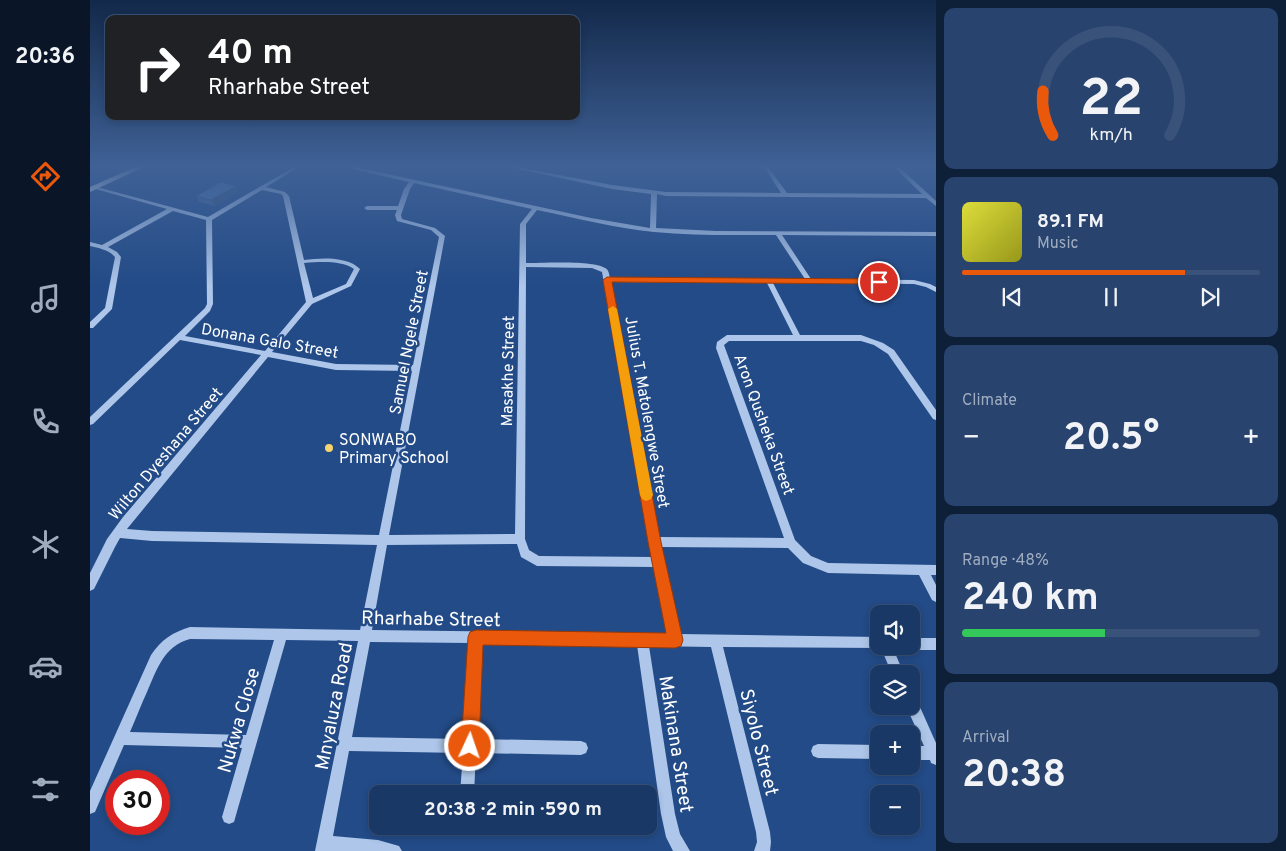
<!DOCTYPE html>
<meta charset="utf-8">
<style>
:root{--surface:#1a3865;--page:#27436e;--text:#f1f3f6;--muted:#9facbf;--line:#385279;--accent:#ea580c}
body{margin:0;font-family:Overpass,sans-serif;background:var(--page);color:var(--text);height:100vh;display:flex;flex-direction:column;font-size:19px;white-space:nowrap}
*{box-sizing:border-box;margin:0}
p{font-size:16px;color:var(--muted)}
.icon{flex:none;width:28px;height:28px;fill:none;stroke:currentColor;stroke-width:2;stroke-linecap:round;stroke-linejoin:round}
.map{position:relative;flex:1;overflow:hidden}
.panel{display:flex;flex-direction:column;gap:8px;padding:8px;background:#0e1f38;width:350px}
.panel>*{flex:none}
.guide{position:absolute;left:15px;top:15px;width:475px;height:105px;border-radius:10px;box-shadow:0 2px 8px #0003,0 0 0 1px var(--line);background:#202124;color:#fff;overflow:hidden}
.buttons{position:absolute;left:780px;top:605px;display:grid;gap:10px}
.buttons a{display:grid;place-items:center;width:50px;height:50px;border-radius:10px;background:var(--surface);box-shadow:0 2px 8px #0003,0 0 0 1px var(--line);font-size:25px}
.speed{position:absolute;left:15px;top:770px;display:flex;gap:10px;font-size:25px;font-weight:700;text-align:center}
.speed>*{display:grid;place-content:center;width:65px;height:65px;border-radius:50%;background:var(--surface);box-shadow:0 2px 8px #0003,0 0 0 1px var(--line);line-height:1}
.speed .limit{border:8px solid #d22;background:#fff;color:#111}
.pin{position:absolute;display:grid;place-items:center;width:42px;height:42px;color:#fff;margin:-21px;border:2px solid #fff;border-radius:50%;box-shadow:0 1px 5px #0007}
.me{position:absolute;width:55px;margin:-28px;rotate:3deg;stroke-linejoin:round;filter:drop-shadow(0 0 4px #0008)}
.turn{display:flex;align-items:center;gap:18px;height:105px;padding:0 20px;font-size:22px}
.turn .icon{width:65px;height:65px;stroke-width:2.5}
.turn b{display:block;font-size:35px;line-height:42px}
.big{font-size:38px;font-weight:700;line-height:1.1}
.panel .widget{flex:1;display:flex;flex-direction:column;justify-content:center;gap:8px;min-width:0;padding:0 18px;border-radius:10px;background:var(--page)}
.panel .dial{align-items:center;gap:0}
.dial svg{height:130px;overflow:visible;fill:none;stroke:var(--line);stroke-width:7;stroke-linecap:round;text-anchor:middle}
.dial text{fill:var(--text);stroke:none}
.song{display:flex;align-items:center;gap:15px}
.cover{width:60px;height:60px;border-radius:8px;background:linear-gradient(135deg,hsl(60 70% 55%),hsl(60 70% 35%))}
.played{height:5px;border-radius:2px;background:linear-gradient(90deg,var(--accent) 75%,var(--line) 75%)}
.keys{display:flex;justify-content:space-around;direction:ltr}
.heat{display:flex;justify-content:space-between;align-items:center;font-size:28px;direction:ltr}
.charge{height:8px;border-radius:4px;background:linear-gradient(90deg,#34c759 48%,var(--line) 0)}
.trip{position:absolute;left:279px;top:785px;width:288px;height:50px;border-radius:10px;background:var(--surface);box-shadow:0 2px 8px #0003,0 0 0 1px var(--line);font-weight:700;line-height:50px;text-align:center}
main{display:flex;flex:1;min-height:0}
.menu{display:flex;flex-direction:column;width:90px;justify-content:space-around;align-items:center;background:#0a1628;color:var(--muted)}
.menu .icon{width:35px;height:35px}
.menu .active{color:var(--accent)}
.menu b{font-size:22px;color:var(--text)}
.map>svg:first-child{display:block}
</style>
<main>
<nav class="menu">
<b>20:36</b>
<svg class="icon active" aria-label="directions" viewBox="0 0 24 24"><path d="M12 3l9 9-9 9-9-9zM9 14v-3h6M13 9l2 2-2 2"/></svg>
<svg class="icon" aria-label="music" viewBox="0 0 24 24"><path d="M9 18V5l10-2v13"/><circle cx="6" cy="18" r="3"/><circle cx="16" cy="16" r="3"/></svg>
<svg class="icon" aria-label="phone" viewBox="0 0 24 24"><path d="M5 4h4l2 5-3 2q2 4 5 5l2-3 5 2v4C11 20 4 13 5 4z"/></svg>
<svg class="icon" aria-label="climate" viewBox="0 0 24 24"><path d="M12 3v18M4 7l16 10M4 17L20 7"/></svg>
<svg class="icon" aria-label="car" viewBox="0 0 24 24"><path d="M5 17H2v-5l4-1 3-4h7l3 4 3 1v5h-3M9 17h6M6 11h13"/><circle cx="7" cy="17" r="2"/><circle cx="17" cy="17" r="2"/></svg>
<svg class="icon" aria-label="filters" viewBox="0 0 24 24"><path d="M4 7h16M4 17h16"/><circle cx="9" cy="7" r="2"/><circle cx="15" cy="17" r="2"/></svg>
</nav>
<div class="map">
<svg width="846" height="851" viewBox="0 0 846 851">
<rect width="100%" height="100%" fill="#234b87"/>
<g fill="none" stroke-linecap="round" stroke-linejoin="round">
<path fill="#adc6e9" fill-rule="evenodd" d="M204,167H209L176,187L195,192L199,196L214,260C231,258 257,256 270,269L261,286L222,304L182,352L246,364L323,365L349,237L341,230L307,221L305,215L307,210H277L274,208L277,206H308L314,189L319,182L259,168L257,167H265L501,218L560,228L561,194L522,189L419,167H427L522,185L576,192L691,193L674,167H678L697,193L832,194L804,167H809L846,201V206L836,198L576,196L567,194L566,228L626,231L846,232V236L692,235L721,279L824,280L840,284L846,287V292L836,287L824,284L683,283L710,335H771L793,343L804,350L846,410V420L843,419L798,354L784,345L771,341H639L634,345L705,540L721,556L738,563L846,565V575H841L846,585V602L842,600L829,575L738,573L713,563L698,548L571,547L590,634L789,637V646H802L814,674H802L791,648L633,647L680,832L681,842L680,851H664L667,842L666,832L621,647L559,646L585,814L590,834L600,851H583L576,837L571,814L547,645L392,643L387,739L491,741L496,743L498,748L496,753L491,755L386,753L384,794H370L373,753L259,751L243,836L288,840L309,846L312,851H225L268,641L196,640L144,822L139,824L134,822L132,817L152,748L34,745L5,812L0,814V791L61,655C71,640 83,632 100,627L270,630L287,545L62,541L30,538L25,547L4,589L0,591V573L17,539L33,517L171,355L90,340L3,424L0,425V417L115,308L117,304L116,220L83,211L18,247L27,252L31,257L22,309L3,328H0V322L15,308L25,257C19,250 9,248 0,246V242L12,245L77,209L2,188L7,187L118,217ZM324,183L442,209L430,224L425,534L299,535L355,236L345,228L312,219L311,215L320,189ZM172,190L191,194L193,196L216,302L175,351L95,336L120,311L123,304L122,220ZM447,210C486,218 525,228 564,232C604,236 645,235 686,235L715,279L520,278C519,274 519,270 515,268C503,260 452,263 436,263V224ZM214,263C230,262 251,260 264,269L256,284L223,298ZM436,267L502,268L512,272L563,557L449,556L439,550L435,539ZM520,282L677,283L703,335H637L627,342L626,348L694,538L569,537ZM178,357L246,370L322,371L289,535L62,531L37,529ZM427,544L431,557L447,566L565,567L578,634L282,630L297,545ZM100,639L184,640L156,735L40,732C46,718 51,705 57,692C67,669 74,646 100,639ZM280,642L380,643L373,739L262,737Z
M821,638H846V650H821L817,648L816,646H821Z
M821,697L826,698L846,743V765L841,763L840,760H821V746H834L816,706H821Z
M728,744L789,745V759L728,758L723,756L721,751L723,746Z"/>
<path fill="#f1f5fe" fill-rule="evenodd" d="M45,167H54L0,192V187Z"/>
</g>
<path fill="#406496" d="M146,186L148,192L124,206L109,202L106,196Z"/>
<path fill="#34517a" d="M146,186L148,192L124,206L121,200Z"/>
<path fill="#4b74af" stroke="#34517a" d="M131,182L146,186L121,200L106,196Z"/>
<linearGradient id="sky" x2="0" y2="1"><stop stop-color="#13294a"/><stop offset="0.58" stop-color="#3f6196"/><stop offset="1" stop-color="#3f6196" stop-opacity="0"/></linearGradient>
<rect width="846" height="286" fill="url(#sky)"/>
<path fill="#ea580c" stroke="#983908" d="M517,277L789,279L794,282L789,284L522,282L571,542L593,640L591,646L585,648L393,645L389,746L386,752L380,755L374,752L371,746L378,637L380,632L386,630L576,633L558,542L513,280Z"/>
<path fill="#f59e0b" d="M523,306L527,309L563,495L561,499L556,501L552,499L550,495L518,309Z"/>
<circle fill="#f4d370" stroke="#234b87" stroke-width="2" cx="239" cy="448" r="5"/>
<g text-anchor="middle" stroke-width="5" stroke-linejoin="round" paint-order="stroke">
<g font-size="16" fill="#fff" stroke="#234b87">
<text transform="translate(180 340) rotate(10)" y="6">Donana Galo Street</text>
<text transform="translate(318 342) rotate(-79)" y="6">Samuel Ngele Street</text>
<text transform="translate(417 371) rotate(-89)" y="6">Masakhe Street</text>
<text transform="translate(558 412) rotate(80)" y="6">Julius T. Matolengwe Street</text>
<text transform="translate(675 424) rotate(70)" y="6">Aron Qusheka Street</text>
<text transform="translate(75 453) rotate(-50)" y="6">Wilton Dyeshana Street</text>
</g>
<g font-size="16" fill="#fff" stroke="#234b87" text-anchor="start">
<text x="249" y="445">SONWABO<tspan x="249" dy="18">Primary School</tspan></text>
</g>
<g font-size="19" fill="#fff" stroke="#234b87">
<text transform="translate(341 618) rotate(1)" y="7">Rharhabe Street</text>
<text transform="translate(243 706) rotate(-79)" y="7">Mnyaluza Road</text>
<text transform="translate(148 720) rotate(-74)" y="7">Nukwa Close</text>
<text transform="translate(670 742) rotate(76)" y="7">Siyolo Street</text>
<text transform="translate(587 744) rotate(81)" y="7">Makinana Street</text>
</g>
</g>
</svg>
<div class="buttons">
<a><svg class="icon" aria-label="sound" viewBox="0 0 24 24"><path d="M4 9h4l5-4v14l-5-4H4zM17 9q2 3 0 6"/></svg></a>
<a><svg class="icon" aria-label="layers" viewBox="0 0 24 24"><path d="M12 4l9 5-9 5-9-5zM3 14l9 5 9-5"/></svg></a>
<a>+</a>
<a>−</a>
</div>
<div class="speed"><div class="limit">30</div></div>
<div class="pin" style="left:789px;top:282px;background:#d93025"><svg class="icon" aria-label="arrive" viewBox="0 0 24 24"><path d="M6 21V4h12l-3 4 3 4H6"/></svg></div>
<svg class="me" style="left:380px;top:746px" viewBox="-20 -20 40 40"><circle r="17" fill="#ea580c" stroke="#fff" stroke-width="3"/><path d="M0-11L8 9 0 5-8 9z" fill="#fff"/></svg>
<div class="trip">20:38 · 2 min · 590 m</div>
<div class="guide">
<div class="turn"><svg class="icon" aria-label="right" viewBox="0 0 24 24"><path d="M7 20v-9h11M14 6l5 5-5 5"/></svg><div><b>40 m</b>Rharhabe Street</div></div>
</div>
</div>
<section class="panel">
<div class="widget dial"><svg viewBox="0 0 100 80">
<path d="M14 69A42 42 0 1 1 86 69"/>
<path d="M14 69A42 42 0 0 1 8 42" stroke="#ea580c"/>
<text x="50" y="56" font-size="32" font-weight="700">22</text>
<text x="50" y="72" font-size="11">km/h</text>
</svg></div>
<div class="widget">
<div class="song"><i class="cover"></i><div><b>89.1 FM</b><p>Music</p></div></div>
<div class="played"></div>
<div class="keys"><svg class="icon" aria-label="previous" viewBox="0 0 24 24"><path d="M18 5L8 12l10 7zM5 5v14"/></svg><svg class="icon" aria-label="pause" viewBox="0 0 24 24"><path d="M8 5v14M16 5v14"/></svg><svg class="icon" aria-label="next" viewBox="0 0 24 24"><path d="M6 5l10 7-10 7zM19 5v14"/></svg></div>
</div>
<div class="widget"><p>Climate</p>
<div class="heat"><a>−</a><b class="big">20.5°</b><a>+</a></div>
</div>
<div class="widget"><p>Range · 48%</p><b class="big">240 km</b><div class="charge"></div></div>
<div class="widget"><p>Arrival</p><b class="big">20:38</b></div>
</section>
</main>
